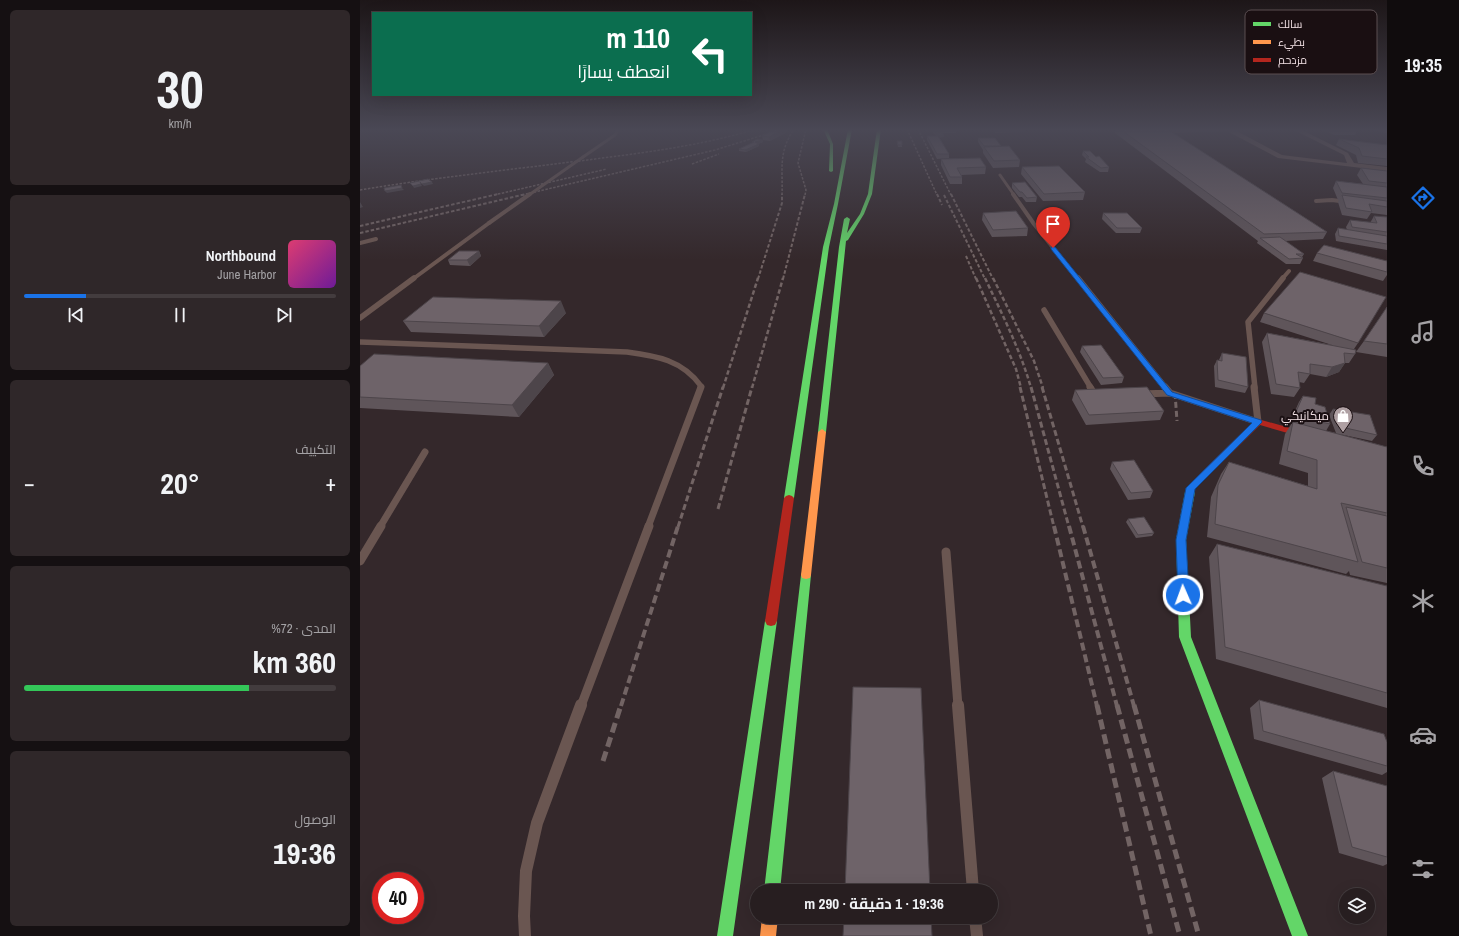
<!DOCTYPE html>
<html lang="ar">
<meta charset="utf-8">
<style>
:root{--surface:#271e20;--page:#2f2729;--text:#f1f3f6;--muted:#a4a2a5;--line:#433c3e;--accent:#1a73e8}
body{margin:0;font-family:"Archivo Narrow",Cairo,sans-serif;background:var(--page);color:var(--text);direction:rtl;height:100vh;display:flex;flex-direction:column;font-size:15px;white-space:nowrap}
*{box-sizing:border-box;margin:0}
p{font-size:13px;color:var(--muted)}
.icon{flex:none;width:22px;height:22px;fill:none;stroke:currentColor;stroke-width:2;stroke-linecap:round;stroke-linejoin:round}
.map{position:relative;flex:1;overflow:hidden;direction:ltr}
.side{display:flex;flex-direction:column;gap:10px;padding:10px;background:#151012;width:360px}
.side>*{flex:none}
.banner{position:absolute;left:12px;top:12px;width:380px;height:84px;border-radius:0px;box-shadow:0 4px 16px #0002,0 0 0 1px var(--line);direction:rtl;background:#0b6e4f;color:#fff;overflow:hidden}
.fabs{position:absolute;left:979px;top:888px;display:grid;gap:8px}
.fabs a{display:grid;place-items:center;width:36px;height:36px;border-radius:50%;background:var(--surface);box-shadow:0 4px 16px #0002,0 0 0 1px var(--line);font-size:20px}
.speed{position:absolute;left:12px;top:872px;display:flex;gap:8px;font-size:20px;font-weight:700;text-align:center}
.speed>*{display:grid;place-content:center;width:52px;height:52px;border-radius:50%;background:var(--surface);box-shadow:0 4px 16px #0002,0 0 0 1px var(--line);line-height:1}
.speed .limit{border:6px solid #d22;background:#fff;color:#111}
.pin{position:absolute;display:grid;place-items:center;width:34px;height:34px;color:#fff;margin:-41px -17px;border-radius:50% 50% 50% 0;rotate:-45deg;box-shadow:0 0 4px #0007}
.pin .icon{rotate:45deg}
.me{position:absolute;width:44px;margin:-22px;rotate:358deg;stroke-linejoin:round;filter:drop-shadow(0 0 3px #0008)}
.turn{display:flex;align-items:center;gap:14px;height:84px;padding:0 16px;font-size:18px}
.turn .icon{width:52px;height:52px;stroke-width:2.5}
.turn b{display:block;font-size:28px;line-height:34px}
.big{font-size:30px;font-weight:700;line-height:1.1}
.side .card{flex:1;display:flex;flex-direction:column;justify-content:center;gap:6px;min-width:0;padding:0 14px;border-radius:6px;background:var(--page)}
.side .dial{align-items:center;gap:0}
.dial b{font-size:52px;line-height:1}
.song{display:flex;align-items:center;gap:12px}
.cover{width:48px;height:48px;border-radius:6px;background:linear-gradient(135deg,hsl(340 70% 55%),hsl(280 70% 35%))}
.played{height:4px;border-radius:2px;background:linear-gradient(90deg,var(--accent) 20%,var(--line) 20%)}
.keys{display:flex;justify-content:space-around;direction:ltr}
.heat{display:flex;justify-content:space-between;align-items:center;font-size:22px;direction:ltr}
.charge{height:6px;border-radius:3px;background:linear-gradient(90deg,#34c759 72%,var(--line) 0)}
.trip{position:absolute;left:390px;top:884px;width:248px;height:40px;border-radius:20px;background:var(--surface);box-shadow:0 4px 16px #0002,0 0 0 1px var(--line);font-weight:700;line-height:40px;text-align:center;direction:rtl}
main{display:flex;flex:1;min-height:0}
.menu{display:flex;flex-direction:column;width:72px;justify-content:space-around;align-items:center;background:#100c0d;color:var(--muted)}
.menu .icon{width:28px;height:28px}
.menu .current{color:var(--accent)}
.menu b{font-size:18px;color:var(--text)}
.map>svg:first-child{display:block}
</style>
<main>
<nav class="menu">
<b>19:35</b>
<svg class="icon current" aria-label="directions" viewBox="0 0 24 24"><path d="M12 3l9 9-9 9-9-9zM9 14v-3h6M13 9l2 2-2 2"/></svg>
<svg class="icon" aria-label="music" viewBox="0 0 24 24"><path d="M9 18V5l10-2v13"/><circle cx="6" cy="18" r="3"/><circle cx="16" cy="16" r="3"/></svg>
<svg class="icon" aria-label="phone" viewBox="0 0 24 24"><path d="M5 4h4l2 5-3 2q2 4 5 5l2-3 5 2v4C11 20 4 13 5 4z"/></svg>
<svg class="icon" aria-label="climate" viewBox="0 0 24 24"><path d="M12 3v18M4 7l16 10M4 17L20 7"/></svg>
<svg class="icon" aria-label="car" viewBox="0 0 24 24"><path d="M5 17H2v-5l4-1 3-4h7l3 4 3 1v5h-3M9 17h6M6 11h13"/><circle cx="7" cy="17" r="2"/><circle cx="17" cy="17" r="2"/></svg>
<svg class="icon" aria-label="filters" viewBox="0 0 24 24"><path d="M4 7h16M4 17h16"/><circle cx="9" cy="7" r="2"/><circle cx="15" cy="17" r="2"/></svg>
</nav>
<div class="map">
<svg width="1027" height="936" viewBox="0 0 1027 936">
<rect width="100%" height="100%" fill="#34282b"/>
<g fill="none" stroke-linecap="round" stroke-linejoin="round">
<path stroke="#6a5651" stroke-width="3" d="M223,157L255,135L259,129
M640,175L654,195"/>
<path stroke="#6a5651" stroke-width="4" d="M653,194L674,224L718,279
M956,201L972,200L987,202
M0,243L16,239
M53,279L129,223
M922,279L929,271"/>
<path stroke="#6a5651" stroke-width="5.5" d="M718,278L806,388
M684,310L731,388
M0,318L54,278
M0,342L267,352C297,356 322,360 341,386L340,388
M895,388L888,322L923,278"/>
<path stroke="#6a5651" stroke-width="7" d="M730,387L735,395H738
M805,387L810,393
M782,394L810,393L898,422L894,387
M20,527L65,452
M288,527L341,387"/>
<path stroke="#6a5651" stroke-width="9" d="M586,552L598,706
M0,561L21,526
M221,706L289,526"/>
<path stroke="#6a5651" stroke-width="12" d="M598,705L613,891
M615,917L617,936
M165,936L164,916L166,871L177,823L221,705"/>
<path fill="#6a5651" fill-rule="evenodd" d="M803,129H873L922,155L987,163L984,155L932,129H940L988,153L994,163L1027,167V171L918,158L867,131L808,133Z
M1008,129H1027V133Z"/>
<path fill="#63d668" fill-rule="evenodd" d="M463,129H467L473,144V171L471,172L469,171L470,144Z
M488,129H492L478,204L469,247L434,498L432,500H426L424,498L463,247L474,204Z
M517,129H521L512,194L504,214L488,240L486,241L466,432L462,435L458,432L479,247L484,219L487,217L490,219L487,233L500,214L508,194Z
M830,489L833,490L835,492L826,540L831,637L948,936H932L819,637L816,540L825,492L827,490Z
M446,571L450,572L451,575L420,891H404L441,575L442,572Z
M411,616L415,617L417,621L373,936H357L405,621L407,617Z"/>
<path fill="#ff974d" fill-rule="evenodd" d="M462,429L466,432L451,575L450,578L446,579L442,578L441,575L458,432Z
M402,917H418L416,936H400Z"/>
<path fill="#b3261e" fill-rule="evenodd" d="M898,419L955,435L956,437L952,440L900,425L835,489L833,494H827L825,492L828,486L895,420Z
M429,495L432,496L434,498L417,621L415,625L411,626L407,625L405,621L424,498L426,496Z"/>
<path stroke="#726464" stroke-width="1.5" stroke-dasharray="2.5 1.5" stroke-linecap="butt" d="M547,129L577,195
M558,129L591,195
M332,164L359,154
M0,190C78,177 157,169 235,159C289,152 344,145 396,129
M134,195L247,169
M162,195L355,150L413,132
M422,195C423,168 418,153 434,129
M445,195L446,190L438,163L446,129"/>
<path stroke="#726464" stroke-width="2" stroke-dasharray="3.5 2" stroke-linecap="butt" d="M577,194L582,205
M591,194L633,279
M584,195L625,279
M0,226L138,194
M0,233L166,194
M606,256L616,279
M398,279L422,203V194
M423,279L445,194"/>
<path stroke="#726464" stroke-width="2.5" stroke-dasharray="4.5 2.5" stroke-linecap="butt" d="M616,278L656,369L661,388
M625,278C642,314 660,349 671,388
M633,278L674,361L683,388
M363,388L398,278
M392,388L423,278"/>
<path stroke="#726464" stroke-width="3" stroke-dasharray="6 3" stroke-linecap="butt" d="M660,387L694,527
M671,387L709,527
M682,387L723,527
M815,393L817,421
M358,509L392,387
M318,527L363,387"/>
<path stroke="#726464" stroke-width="4" stroke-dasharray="8 4" stroke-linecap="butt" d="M694,526L737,706
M709,526L757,706
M723,526L774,706
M261,706L318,526"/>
<path stroke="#726464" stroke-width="5" stroke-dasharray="10 5" stroke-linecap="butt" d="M737,705L791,936
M757,705L820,936
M774,705L839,936
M243,761L261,705"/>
<path stroke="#6a5651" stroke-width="3" d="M169,195L223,157"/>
<path stroke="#6a5651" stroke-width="4" d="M129,223L170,194"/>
</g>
<path fill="#5f555a" d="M415,129H426L427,132L410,141L403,140L402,136Z
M571,129H597L596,133H583L584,137H579L589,154V158L577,159L567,140V136H576L575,134H574Z
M632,129H665V132L635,133Z
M756,129H807L967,232L963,239L925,241L944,254L942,257L943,258L940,264H926L897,243L898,241L755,133Z
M961,129H994L997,131L995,135H974Z
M618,138L641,146V147L660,160L659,167L633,168L623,153V150L618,142Z
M979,139L1027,145V166L998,163L996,155L976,145Z
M403,140V142L398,144L399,146L386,152L379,151V149L392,143V142Z
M537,141H542V147H538Z
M723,151L736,157L749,167L748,172H740L725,162L726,159L722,155Z
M581,159L626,167L625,174L601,175L602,177V184H590L581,165Z
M662,167L725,192L723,200L683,201L661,174Z
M1001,168L1027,171V215L1011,213L1007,219L982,215L978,202L979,200H978L973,188L976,181L1003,184L997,175Z
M652,183L677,197L676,202H666L662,197H659L652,188Z
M623,213L668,228L667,236L632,237L622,220Z
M743,213L782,228L780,233H756L742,219Z
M1014,216L1027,217V250L976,241L975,234L978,228L987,230L986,227L990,220L1010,223Z
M119,251L121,256L110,266L90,265L88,260Z
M957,253L1027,261V275L1023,281L953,261Z
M1027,307V357L996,352L1004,341Z
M206,313L184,337L51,332L43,321Z
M904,313L998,343L994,349L995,354L989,363H985L979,372L966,377L950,374L944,383L939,382L940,388L934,397L911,394L902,342L907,333L972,345L900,322Z
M722,346L764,377L762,383L741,385L720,352Z
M862,353L888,387L885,393L855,387L854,366L857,360H859Z
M188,363L194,375L159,417L0,408V366Z
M715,390L804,411L800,420L726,425L712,400Z
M943,396L955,404L970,424L966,431L976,433L969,415L973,409L1017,435L1012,441L979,434L1027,447V583L990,575L989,571L986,574L847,537L851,497L861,474L869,462L948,486V473L919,464L925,434L932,423L930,422L939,402Z
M752,462L793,491L790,498L768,500L750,469Z
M768,519L794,533L792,536L776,538L766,522Z
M857,544L1027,586V708L856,659L849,557Z
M899,700L1027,742V772L1022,775L894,739L890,708Z
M973,771L1027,786V864L1023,866L979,853L962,778Z"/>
<path fill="#4d454a" d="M423,129H426L427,132L410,141L409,137Z
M578,135H584V137L578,138Z
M403,140V142L395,145V142Z
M399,144V146L386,152L385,150Z
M72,182L73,184L64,186L62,184Z
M61,184L62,186L54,188L53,186Z
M42,188L44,190L27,193L25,191Z
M0,202L3,207L0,208Z
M119,251L121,256L110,266L107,260Z
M201,301L206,313L184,337L179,326Z
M188,363L194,375L159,417L152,405Z
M985,363L979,372L966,377L972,367Z"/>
<path fill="#6e6369" stroke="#4d454a" d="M415,129H423L409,137L402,136Z
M760,129H807L967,232L904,234Z
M972,129H994L997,131H976Z
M575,133H582L584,135H578Z
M567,136H578L589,154H577Z
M618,138H635L641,146H624Z
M397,139L403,140L395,142L399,144L385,150L379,149L394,142H392Z
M979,139L1027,145V159L1002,156L999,148Z
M537,141H542V145H538Z
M649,146L660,160L634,161L624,147Z
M723,151H730L736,157L739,156L749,167L741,168L726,157H729Z
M620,158L626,167L597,168L602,177H590L581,159Z
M699,166L725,192L684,194L662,167Z
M1001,168L1027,171V183L1009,181Z
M68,179L72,182L62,184L60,182L61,184L53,186L50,183Z
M976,181L1027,187V198L982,193Z
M665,182L677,197L667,198L662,192H660L652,183Z
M41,185L42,188L25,191L24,188Z
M982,195L1027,201V207L1009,204L1012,212L986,208Z
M656,211L668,228L633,230L623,213Z
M743,213H767L782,228H757Z
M1014,216L1027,217V232L992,227L990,220L1017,223Z
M978,228L1027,236V244L979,236Z
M920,237L944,254H936L943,258L929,259L900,238Z
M964,245L1027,261V272L957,253Z
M99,251H119L107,260H88Z
M940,272L1026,297L998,343L904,313Z
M73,297L201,301L179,326L43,321Z
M1027,307V344L1004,341Z
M907,333L996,350L995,354L984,353L985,363L972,367L950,364V374L938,372L940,388L916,384Z
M741,345L764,377L743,378L722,346Z
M862,353L886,357L888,387L858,380L857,360L862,361Z
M14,354L188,363L152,405L0,397V366Z
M787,387L804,411L729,415L715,390Z
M943,396L956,398L955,404L965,407L970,424L934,416Z
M973,409L1010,415L1017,435L981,427Z
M933,422L1027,447V513L981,503L998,562L855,524L858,485L869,462L957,489V460L927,451Z
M774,460L793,491L771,493L752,462Z
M986,507L1027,516V568L1002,562Z
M784,517L794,533L778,535L768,519Z
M857,544L1027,586V693L865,647Z
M493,687L561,688L570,891H485Z
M899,700L1024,734L1027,742V766L903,731Z
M973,771L1027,786V857L992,847Z
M484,917H571L572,936H483Z"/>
<linearGradient id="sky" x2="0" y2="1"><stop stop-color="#1d1618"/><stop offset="0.5" stop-color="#4a4855"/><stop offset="1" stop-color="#4a4855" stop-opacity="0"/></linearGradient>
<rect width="1027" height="260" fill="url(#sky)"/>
<path fill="#1a73e8" stroke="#114b97" d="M693,246L695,247L812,392L901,420L902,422L835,489L826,540L829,595L827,599L823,600L819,599L818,595L816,540L826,488L892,423L807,395L691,249V247Z"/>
<defs>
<g id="shop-pin" transform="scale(1)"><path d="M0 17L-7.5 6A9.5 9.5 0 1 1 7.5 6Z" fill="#afa0a3" stroke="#1a0f12"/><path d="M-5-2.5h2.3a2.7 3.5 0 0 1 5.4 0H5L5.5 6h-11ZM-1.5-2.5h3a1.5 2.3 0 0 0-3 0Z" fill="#fff"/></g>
</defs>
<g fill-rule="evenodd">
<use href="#shop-pin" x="983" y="416"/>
</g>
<g text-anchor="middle" stroke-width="4" stroke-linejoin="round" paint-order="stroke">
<g font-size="12" fill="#f1e0e4" stroke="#1a0f12" text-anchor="end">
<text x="969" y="420">ميكانيكي</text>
</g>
</g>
<rect x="885" y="10" width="132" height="64" rx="6" fill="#1a0f12" stroke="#5a4e51" stroke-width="1"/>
<rect x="893" y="22" width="18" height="4" fill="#63d668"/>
<rect x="893" y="40" width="18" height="4" fill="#ff974d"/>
<rect x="893" y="58" width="18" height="4" fill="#b3261e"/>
<g font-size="11" fill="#f1e0e4">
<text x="918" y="28">سالك</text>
<text x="918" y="46">بطيء</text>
<text x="918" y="64">مزدحم</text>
</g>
</svg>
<div class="fabs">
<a><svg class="icon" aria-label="layers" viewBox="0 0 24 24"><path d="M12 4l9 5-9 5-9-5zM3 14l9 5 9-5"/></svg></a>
</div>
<div class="speed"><div class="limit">40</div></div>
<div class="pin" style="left:693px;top:248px;background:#d93025"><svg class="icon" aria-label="arrive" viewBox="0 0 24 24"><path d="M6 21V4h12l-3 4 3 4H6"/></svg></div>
<svg class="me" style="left:823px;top:595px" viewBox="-20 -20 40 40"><circle r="17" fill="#1a73e8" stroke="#fff" stroke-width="3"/><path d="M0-11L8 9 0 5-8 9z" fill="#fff"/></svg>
<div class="trip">19:36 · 1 دقيقة · 290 m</div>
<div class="banner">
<div class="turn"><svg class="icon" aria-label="left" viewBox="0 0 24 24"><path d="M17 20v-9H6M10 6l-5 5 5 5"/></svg><div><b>110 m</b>انعطف يسارًا</div></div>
</div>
</div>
<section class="side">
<div class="card dial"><b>30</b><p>km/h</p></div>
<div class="card">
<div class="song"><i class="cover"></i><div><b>Northbound</b><p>June Harbor</p></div></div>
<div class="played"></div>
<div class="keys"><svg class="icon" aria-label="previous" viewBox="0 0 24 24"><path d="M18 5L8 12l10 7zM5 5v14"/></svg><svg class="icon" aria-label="pause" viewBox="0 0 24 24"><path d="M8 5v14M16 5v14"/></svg><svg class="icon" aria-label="next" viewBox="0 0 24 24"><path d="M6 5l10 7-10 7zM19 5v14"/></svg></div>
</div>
<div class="card"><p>التكييف</p>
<div class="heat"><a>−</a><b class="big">20°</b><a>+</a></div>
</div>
<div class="card"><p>المدى · 72%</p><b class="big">360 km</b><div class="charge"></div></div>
<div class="card"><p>الوصول</p><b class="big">19:36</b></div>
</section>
</main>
